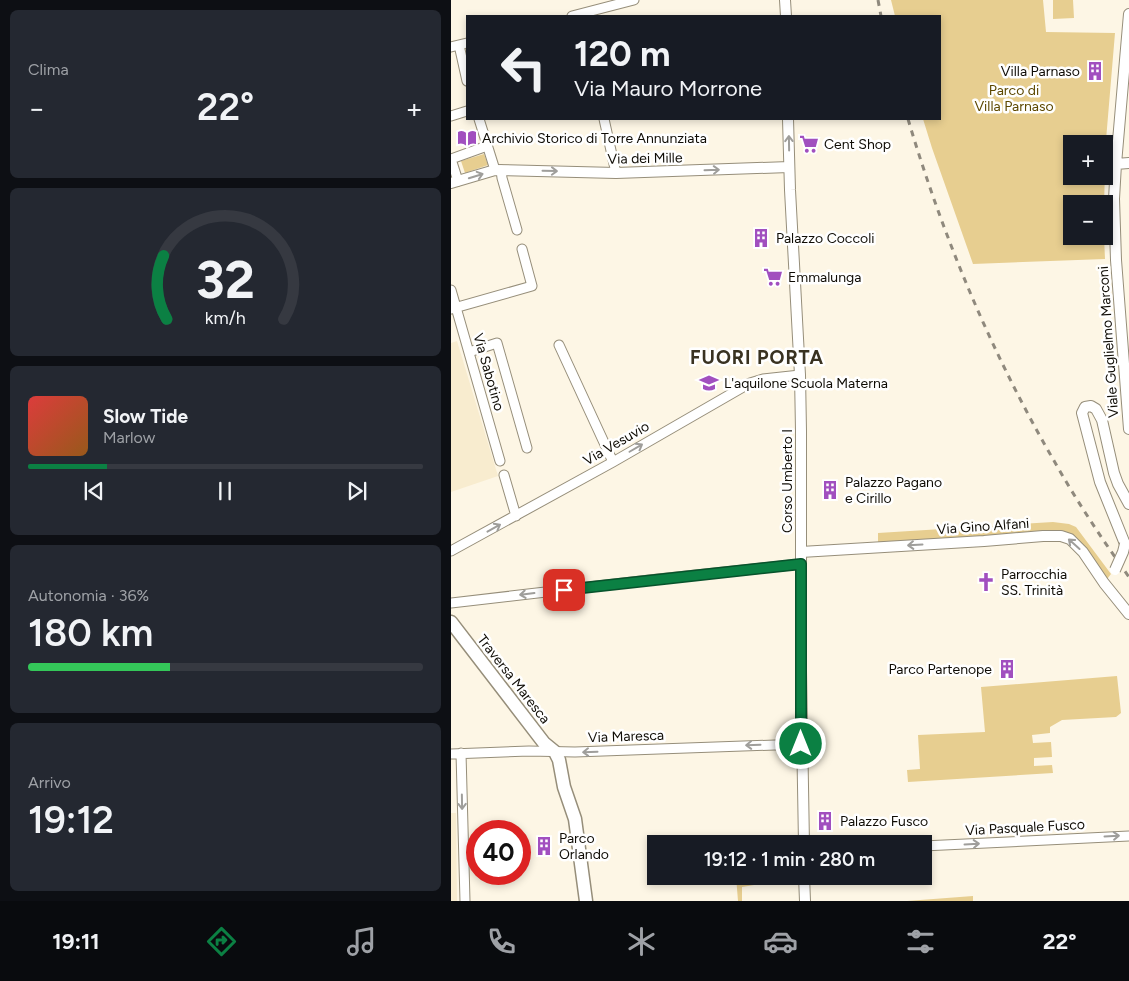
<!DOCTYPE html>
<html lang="it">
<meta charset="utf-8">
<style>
:root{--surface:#171b24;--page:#242831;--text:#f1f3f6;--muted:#9ea1a6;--line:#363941;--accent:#0b8043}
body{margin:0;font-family:Figtree,sans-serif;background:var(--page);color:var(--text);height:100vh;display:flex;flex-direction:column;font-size:19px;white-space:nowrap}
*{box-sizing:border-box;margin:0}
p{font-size:16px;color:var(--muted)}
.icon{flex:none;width:28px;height:28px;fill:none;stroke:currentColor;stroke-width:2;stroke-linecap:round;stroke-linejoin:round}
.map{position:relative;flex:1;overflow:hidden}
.side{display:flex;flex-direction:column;gap:10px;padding:10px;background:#0d0f14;width:451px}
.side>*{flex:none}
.top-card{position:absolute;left:15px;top:15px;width:475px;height:105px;border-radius:0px;box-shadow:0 2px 8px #0003;background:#171b24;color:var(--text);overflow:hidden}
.buttons{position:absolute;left:612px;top:135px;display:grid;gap:10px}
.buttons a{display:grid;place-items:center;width:50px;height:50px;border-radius:0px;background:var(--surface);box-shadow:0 2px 8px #0003;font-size:25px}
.speed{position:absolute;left:15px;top:820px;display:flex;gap:10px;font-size:25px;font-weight:700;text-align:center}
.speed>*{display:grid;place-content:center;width:65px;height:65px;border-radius:50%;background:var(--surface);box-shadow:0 2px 8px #0003;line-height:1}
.speed .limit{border:8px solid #d22;background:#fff;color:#111}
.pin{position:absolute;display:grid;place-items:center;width:42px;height:42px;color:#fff;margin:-21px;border-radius:10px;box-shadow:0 2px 8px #0006}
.me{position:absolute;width:55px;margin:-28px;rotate:0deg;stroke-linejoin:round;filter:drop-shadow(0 0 4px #0008)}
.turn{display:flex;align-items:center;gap:18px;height:105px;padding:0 25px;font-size:22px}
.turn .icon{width:65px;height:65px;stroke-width:2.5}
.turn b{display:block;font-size:35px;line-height:42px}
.big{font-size:38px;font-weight:600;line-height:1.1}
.side .card{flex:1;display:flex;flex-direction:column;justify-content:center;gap:8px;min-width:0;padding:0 18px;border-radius:8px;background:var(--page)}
.side .dial{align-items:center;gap:0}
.dial svg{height:130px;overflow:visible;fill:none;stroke:var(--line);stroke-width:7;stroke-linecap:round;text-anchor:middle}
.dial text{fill:var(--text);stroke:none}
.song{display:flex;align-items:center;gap:15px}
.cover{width:60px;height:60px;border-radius:8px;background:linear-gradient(135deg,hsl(0 70% 55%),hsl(30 70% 35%))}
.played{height:5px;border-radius:2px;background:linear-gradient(90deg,var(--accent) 20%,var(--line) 20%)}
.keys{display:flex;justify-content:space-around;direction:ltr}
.heat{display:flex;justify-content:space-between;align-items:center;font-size:28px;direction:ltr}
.charge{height:8px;border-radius:4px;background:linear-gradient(90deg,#34c759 36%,var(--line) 0)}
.trip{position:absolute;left:196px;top:835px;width:285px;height:50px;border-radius:0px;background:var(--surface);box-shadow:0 2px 8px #0003;font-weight:600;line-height:50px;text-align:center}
.dock{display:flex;height:80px;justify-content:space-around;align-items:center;background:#090b0e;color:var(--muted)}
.dock .icon{width:35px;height:35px}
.dock .selected{color:var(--accent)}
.dock b{font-size:22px;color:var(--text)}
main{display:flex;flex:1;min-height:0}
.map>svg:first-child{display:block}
</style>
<main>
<section class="side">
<div class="card"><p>Clima</p>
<div class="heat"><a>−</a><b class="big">22°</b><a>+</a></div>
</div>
<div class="card dial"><svg viewBox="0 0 100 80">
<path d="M14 69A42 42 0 1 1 86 69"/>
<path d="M14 69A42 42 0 0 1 12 30" stroke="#0b8043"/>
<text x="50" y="56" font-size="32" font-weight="700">32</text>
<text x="50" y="72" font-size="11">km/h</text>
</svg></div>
<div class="card">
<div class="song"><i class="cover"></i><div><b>Slow Tide</b><p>Marlow</p></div></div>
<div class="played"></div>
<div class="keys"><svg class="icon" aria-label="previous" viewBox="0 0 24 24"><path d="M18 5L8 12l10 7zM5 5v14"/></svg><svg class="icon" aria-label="pause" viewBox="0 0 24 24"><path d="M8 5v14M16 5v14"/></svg><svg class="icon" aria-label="next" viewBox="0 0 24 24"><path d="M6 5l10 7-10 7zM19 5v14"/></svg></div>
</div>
<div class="card"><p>Autonomia · 36%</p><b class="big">180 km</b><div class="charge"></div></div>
<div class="card"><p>Arrivo</p><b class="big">19:12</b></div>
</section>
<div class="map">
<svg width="678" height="901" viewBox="0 0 678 901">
<rect width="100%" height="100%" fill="#fdf6e5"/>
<path fill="#f8eccf" d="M6,341L47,476L0,492V343Z
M0,813H5L6,901H0Z"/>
<path fill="#e7ce90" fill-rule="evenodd" d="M440,0H592L595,32L664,33L655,140L653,204H621V236H653L654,259L522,264L481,148L472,119H489V16H444ZM621,144H654V176H621Z
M602,0H622L623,18L602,19Z
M33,154L37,165L14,173L10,161Z
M602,522L618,524L625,527L660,574L653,583L619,539L427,547V533Z
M666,676L670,713L665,717L611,720L599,727V733L581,735L582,743L600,742L601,757L583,758V766L601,765L602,773L457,782L456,770L469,769L467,735L534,732L530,687Z
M285,876L309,877V884L291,887V901H287Z
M522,896V901H456Z"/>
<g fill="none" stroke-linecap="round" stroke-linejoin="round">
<g stroke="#968e7a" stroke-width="11">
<path id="minor" d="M121,16L183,0
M8,45L16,81
M0,47L16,43
M0,116L16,111
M28,119L44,170
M153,119L165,173
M50,170L51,178L66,230
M7,181L0,159L36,146
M0,290L49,461
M0,309L81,286L71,249
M108,345L162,462
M18,352L46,343L76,448
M53,475L65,516
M0,551L162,462L299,383L312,379L349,375
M0,603L207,579L350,564
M10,753L14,901
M0,754L78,751L124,752L351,744
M472,846L678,836"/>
</g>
<g stroke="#968e7a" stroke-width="12">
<path id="tertiary" d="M334,0L335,16
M678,14L665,164L663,199L665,260L678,429
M337,119L339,190L349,375L350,431V671L353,844
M665,164L678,163
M0,183L44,170L165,173L338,167
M674,544L649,482L631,413L634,407L640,406L645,409L651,420L663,473L667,484L678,504
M350,552L533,541L592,536H610L619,539L632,552L653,583L678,614
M353,876L354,901"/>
</g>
<g stroke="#968e7a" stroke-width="15">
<path id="primary" d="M0,622L93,743L104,752L108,760L113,787L124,819L135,901"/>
</g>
<use href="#minor" stroke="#fff" stroke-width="9"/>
<use href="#tertiary" stroke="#fff" stroke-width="10"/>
<use href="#primary" stroke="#fff" stroke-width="12"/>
<path stroke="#8f897d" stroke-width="3" stroke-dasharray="6 6" stroke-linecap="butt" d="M427,0L430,16
M457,119C492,237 540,352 602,459C625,500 651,539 678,577"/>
<g stroke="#968e7a" stroke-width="12" stroke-linecap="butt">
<path id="tertiary-bridge" d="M664,570L672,552L674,544"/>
</g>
<use href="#tertiary-bridge" stroke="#fff" stroke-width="10"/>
</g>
<defs><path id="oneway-shaft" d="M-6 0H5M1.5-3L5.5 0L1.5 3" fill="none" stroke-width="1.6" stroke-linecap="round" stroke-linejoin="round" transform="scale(1.25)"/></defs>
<g stroke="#9f9e9b">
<use href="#oneway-shaft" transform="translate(338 143) rotate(-91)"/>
<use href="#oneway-shaft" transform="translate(261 170) rotate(-2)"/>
<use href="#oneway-shaft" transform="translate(99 171) rotate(1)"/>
<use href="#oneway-shaft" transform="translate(25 176) rotate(-17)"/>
<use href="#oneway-shaft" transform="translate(185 448) rotate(-30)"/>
<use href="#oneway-shaft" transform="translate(43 528) rotate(-29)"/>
<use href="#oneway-shaft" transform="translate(623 544) rotate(-138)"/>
<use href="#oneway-shaft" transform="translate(464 545) rotate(177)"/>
<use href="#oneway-shaft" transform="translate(76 594) rotate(173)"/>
<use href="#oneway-shaft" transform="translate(302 745) rotate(178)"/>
<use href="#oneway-shaft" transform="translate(139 752) rotate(178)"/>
<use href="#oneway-shaft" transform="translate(11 802) rotate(89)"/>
<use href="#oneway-shaft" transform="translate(661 836) rotate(-3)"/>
<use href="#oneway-shaft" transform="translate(521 844) rotate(-3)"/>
</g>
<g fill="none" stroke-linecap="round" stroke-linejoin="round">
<g stroke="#07532c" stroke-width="12">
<path id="route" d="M113,590L350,564V744"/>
</g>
<use href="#route" stroke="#0b8043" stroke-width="9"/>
</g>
<defs>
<g id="building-bare" transform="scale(1.5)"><path d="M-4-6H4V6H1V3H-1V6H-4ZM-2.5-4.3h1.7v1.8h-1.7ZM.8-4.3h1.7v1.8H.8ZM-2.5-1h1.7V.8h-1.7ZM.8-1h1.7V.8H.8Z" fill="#a14fbf" stroke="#fff" stroke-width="2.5" paint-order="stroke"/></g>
<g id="library-bare" transform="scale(1.5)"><path d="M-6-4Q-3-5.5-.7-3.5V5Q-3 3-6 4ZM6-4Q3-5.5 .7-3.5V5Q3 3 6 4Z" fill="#a14fbf" stroke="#fff" stroke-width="2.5" paint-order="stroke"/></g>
<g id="supermarket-bare" transform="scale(1.5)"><path d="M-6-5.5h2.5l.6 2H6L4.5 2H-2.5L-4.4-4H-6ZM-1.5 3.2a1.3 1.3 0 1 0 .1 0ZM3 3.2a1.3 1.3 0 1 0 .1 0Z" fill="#a14fbf" stroke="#fff" stroke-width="2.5" paint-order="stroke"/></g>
<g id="school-bare" transform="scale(1.5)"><path d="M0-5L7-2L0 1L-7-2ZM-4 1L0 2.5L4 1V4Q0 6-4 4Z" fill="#a14fbf" stroke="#fff" stroke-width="2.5" paint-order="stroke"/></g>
<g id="church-bare" transform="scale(1.5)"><path d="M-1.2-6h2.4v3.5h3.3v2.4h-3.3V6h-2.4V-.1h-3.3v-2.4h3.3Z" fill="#a14fbf" stroke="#fff" stroke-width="2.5" paint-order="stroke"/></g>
</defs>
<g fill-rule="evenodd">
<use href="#building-bare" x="644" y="71"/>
<use href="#library-bare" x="16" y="138"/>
<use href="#supermarket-bare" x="358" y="144"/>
<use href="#building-bare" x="310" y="238"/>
<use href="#supermarket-bare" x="322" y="277"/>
<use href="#school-bare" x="258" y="383"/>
<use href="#building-bare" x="379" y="490"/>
<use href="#church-bare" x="535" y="582"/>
<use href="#building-bare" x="556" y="669"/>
<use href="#building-bare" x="374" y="821"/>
<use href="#building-bare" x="93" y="846"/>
</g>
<g text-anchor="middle" stroke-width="5" stroke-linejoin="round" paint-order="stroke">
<g font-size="14" fill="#0f0c05" stroke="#fff" text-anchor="start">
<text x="629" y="76" text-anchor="end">Villa Parnaso</text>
<text x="31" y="143">Archivio Storico di Torre Annunziata</text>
<text x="373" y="149">Cent Shop</text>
<text x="325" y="243">Palazzo Coccoli</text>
<text x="337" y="282">Emmalunga</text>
<text x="273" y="388">L'aquilone Scuola Materna</text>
<text x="394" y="487">Palazzo Pagano<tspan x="394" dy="16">e Cirillo</tspan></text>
<text x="550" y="579">Parrocchia<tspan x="550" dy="16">SS. Trinità</tspan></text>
<text x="541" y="674" text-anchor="end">Parco Partenope</text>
<text x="389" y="826">Palazzo Fusco</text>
<text x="108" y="843">Parco<tspan x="108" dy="16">Orlando</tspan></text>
</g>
<g font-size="14" fill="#5d4801" stroke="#fff">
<text x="563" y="95">Parco di<tspan x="563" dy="16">Villa Parnaso</tspan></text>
</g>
<g font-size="14" fill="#0f0c05" stroke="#fff">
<text transform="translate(194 158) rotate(-1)" y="5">Via dei Mille</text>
<text transform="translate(657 342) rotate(-94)" y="5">Viale Guglielmo Marconi</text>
<text transform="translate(38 372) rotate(74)" y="5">Via Sabotino</text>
<text transform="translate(165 443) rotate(-30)" y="5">Via Vesuvio</text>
<text transform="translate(336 481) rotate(-90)" y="5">Corso Umberto I</text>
<text transform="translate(532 526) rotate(-4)" y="5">Via Gino Alfani</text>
<text transform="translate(63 679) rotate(52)" y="5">Traversa Maresca</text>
<text transform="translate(175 736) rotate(-2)" y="5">Via Maresca</text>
<text transform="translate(574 827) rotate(-3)" y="5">Via Pasquale Fusco</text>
</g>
<g font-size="19" font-weight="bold" letter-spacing="1" fill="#393221" stroke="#fff">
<text x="306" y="364">FUORI PORTA</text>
</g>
</g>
</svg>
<div class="buttons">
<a>+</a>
<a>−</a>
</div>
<div class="speed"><div class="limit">40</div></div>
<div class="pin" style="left:113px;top:590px;background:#d93025"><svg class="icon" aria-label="arrive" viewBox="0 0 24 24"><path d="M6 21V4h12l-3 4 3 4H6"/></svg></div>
<svg class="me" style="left:350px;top:744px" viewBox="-20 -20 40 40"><circle r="17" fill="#0b8043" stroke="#fff" stroke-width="3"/><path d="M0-11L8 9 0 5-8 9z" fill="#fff"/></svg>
<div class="trip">19:12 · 1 min · 280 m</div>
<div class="top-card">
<div class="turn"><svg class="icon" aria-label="left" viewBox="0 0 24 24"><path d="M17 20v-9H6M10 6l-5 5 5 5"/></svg><div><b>120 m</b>Via Mauro Morrone</div></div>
</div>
</div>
</main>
<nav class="dock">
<b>19:11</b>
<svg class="icon selected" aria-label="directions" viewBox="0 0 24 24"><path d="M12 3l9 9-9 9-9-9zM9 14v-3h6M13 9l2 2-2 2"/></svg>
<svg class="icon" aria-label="music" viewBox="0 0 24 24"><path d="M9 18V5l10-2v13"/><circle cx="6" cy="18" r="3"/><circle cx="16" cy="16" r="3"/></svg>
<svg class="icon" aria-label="phone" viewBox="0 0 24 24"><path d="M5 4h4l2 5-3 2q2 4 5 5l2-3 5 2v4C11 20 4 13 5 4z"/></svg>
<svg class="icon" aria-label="climate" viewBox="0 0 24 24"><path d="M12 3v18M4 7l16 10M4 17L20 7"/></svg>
<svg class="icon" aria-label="car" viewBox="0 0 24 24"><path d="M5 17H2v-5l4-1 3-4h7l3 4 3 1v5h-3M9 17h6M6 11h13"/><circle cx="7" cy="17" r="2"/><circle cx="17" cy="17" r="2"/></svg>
<svg class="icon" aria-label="filters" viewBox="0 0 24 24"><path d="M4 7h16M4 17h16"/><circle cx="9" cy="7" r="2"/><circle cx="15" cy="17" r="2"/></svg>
<b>22°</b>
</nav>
